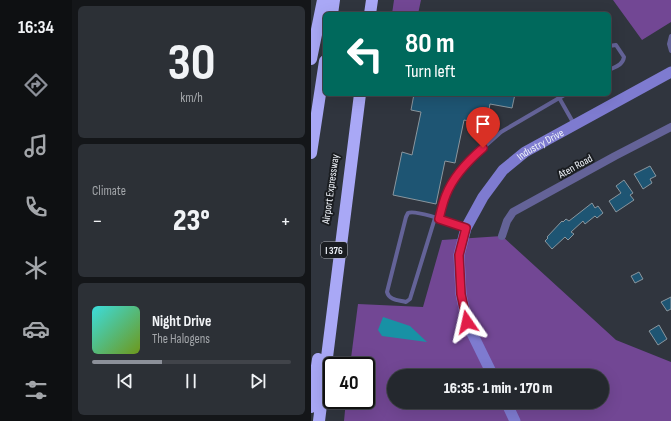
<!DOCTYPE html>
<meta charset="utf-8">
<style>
:root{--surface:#24282e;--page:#2c3036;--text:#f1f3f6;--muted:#a3a6aa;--line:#41444a;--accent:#8c9099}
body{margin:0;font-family:"Sofia Sans Condensed",sans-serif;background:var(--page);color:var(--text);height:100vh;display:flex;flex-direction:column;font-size:15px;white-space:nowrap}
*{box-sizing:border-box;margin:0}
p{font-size:13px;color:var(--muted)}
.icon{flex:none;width:22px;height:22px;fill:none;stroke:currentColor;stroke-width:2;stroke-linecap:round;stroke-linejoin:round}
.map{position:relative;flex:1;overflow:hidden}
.details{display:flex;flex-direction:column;gap:6px;padding:6px;background:#141619;width:239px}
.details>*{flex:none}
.top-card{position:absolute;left:12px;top:12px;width:288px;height:84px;border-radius:6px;box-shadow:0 4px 16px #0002,0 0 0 1px var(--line);background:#00695c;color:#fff;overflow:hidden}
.speed{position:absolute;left:12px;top:357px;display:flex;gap:8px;font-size:20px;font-weight:700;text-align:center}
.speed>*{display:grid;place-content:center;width:52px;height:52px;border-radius:50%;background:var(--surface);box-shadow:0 4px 16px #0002,0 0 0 1px var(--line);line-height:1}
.speed .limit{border:2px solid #111;border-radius:6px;background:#fff;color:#111}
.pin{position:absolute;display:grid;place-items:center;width:34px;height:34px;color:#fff;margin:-41px -17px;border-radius:50% 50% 50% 0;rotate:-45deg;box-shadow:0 0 4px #0007}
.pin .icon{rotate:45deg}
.me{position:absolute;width:44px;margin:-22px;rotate:349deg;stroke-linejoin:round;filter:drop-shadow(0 0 3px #0008)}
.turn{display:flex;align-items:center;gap:14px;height:84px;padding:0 16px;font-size:18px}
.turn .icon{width:52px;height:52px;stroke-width:2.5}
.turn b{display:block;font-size:28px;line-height:34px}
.big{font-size:30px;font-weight:800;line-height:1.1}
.details .tile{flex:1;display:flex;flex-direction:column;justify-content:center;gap:6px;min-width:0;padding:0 14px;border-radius:6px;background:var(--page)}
.details .dial{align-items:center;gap:0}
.dial b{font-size:52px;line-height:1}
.song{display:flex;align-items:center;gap:12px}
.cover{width:48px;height:48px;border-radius:6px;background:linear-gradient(135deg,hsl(180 70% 55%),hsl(80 70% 35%))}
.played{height:4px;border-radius:2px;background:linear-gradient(90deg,var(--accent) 35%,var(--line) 35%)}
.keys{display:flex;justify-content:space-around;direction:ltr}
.heat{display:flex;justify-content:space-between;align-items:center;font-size:22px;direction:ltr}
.trip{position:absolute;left:76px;top:369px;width:222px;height:40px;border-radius:20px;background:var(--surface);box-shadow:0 4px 16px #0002,0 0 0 1px var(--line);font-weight:800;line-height:40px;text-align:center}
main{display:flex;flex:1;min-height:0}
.dock{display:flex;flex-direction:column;width:72px;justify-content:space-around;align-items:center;background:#0e1012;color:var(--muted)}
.dock .icon{width:28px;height:28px}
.dock .current{color:var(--accent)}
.dock b{font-size:18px;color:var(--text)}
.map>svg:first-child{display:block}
</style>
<main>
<nav class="dock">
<b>16:34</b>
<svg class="icon current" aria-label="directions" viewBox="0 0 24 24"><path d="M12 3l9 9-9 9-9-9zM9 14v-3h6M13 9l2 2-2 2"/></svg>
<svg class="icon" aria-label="music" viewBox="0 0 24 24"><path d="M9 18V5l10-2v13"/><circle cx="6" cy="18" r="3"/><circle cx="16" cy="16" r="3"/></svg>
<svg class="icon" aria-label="phone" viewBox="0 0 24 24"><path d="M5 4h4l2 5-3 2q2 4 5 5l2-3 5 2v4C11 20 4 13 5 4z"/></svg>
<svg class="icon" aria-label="climate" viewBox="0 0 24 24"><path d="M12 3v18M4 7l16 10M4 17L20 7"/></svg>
<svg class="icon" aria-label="car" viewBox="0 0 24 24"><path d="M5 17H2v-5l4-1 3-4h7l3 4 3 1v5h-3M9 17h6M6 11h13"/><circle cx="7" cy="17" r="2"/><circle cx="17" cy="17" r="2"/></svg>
<svg class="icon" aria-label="filters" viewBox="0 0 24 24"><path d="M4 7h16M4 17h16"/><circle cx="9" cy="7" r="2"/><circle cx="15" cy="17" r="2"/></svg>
</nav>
<section class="details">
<div class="tile dial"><b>30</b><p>km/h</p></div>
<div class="tile"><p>Climate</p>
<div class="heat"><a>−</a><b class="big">23°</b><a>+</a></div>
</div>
<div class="tile">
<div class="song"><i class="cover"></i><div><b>Night Drive</b><p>The Halogens</p></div></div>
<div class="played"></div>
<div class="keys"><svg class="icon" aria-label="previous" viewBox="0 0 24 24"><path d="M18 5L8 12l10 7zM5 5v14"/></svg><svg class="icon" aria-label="pause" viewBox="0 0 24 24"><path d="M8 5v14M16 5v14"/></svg><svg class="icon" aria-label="next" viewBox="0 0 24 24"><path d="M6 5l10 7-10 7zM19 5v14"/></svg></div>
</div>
</section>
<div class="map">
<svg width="360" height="421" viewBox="0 0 360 421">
<rect width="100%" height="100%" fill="#30353e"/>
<path fill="#724794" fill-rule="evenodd" d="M83,0H110L107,14H81Z
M302,0H360V22L331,40Z
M191,236L305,340L360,362V421H33L35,400H55V366H39L47,304L112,307L131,240ZM83,376H291V402H83Z"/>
<path fill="#1891a5" d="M72,317L99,326L116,342L71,336L67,330Z"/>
<path fill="#1e5573" stroke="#8a969e" d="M103,94H204L201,108L179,104L175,125L153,120L144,163L134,161L125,204L82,195L91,152L101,155L110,112L100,110Z
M339,166L345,176L339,179L341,183L332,189L323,174Z
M313,180L322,193L319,195L323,200L305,212L298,201L310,193L305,186Z
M281,203L284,208L287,206L292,213L286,218L284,216L274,224L272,221L260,232L263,234L257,240L254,237L241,249L234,241L237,238L236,237L251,221L252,222L255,219L258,221Z
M328,272L332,279L324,283L320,276Z
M360,297V309L356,311L350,302Z
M348,325L356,339L347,345L338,331Z"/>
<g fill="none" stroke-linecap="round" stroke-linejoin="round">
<path stroke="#646398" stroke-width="4" d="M360,36L358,44L360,51
M298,46L305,45L313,57C312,65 304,67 298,70
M246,94L263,124
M124,218L99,299L95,302C87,300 78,300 76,292L95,217L97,213C105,209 144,224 155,228
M128,219L135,195L145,178L163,156L190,132L255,94"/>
<path stroke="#646398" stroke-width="8" d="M191,236L196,221L202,212L304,156L360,127"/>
<g stroke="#7e7bd0" stroke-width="11">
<path id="s1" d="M182,376L156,323L150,294L148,255L155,228L172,197L192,170L214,152L360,72"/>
<path d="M195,402L204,421"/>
</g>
<path stroke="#a9a8f6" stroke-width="12" d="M21,14L23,0
M59,14L61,0
M0,59L12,0
M0,153L14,61
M0,407L7,359
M8,421L49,94"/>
</g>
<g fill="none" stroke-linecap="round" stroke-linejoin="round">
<g stroke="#92132f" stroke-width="10">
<path id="route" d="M156,322L150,294L148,255L155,228L128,219C130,211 132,202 135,195C142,177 158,160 172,148"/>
</g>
<use href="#route" stroke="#e11d48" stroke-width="7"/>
</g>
<g text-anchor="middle" stroke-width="4" stroke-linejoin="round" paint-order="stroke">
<rect fill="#1a1d21" stroke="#afb3b8" stroke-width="1" x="10" y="242" width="26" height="16" rx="3"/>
<g font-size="10" font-weight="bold" fill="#eff3f9">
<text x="23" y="254">I 376</text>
</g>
<g font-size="11" fill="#eff3f9" stroke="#1a1d21">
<text dy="4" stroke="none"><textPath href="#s1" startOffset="270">Industry Drive</textPath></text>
<text transform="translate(264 166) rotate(-29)" y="4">Aten Road</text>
<text transform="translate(19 189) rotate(-82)" y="4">Airport Expressway</text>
</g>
</g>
</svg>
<div class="speed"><div class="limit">40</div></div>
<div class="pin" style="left:172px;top:148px;background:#d93025"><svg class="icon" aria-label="arrive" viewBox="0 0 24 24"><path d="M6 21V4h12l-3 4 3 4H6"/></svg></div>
<svg class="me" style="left:156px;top:322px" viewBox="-20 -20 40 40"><path d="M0-17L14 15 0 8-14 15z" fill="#e11d48" stroke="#fff" stroke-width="4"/></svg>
<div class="trip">16:35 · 1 min · 170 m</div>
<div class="top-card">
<div class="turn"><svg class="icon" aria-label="left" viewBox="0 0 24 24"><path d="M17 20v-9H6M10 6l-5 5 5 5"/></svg><div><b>80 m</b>Turn left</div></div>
</div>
</div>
</main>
